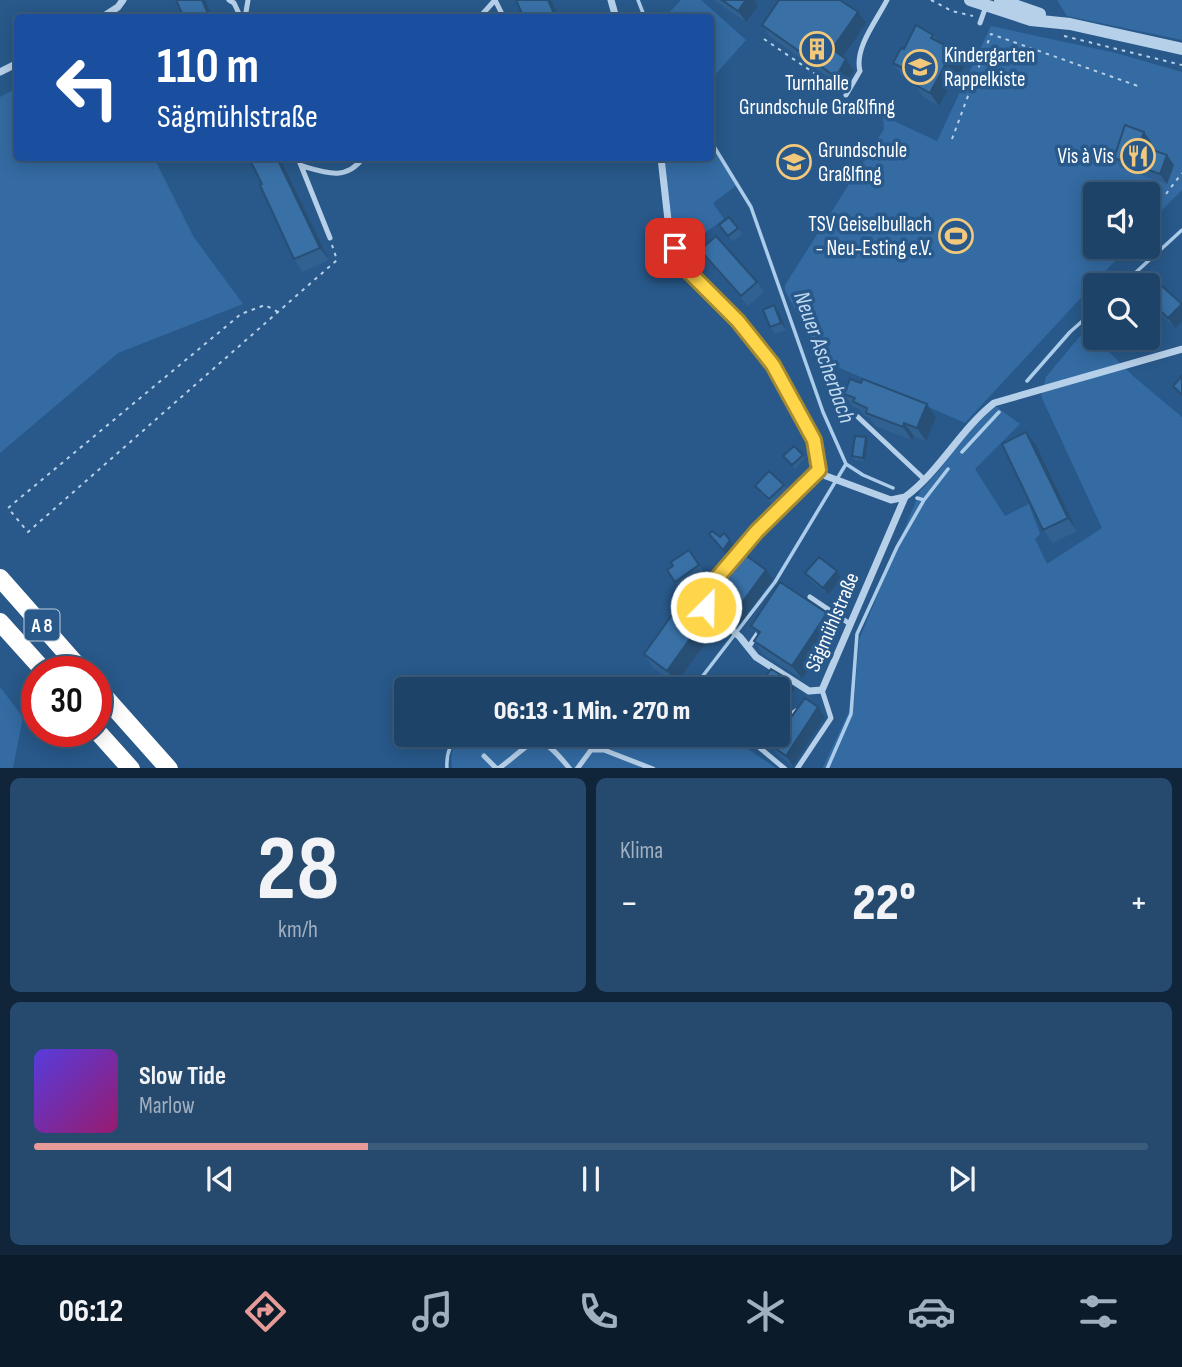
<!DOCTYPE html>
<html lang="de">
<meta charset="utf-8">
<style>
:root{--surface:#1e4368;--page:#264a6e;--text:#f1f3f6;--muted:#a1b0c0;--line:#3c5c7c;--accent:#e69b98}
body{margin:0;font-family:"Sofia Sans Condensed",sans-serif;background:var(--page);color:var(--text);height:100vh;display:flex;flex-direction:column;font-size:26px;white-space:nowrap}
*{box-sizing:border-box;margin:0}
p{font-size:23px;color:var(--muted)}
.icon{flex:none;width:38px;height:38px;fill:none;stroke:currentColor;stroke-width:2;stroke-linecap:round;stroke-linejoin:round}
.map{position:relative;height:768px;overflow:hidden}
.sheet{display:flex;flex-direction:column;gap:10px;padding:10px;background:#102539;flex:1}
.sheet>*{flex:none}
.top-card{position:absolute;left:14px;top:14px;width:700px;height:147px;border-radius:7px;box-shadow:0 4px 18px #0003,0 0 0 2px var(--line);background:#1a4fa0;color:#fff;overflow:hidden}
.controls{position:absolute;left:1083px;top:182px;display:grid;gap:14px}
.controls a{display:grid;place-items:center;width:77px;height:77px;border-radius:7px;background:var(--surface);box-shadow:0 4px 18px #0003,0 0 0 2px var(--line);font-size:35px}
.speed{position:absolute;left:21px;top:656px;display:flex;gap:14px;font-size:35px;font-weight:700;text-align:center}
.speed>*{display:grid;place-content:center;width:91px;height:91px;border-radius:50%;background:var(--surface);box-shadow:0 4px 18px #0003,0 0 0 2px var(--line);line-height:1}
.speed .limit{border:10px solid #d22;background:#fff;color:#111}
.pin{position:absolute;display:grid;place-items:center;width:60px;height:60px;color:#fff;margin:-30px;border-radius:14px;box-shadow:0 4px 10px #0006}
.me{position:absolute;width:77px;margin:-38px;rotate:23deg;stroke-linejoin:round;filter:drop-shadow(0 0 5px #0008)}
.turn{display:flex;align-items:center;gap:24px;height:147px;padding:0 28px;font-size:32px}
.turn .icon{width:91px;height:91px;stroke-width:2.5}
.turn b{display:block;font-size:49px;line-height:60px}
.big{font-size:52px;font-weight:800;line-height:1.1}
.sheet .card{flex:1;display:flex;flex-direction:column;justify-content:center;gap:10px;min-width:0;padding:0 24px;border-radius:10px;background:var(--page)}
.sheet .dial{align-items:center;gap:0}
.dial b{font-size:91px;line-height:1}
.song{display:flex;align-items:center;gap:21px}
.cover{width:84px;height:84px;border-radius:10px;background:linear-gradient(135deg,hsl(250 70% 55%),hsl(320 70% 35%))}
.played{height:7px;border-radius:4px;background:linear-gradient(90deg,var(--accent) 30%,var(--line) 30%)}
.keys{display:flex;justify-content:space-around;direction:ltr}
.heat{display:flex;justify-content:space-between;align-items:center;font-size:38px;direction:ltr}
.sheet .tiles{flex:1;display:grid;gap:10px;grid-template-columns:1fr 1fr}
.card:last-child{grid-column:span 2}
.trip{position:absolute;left:394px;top:677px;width:396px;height:70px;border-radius:7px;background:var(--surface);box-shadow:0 4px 18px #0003,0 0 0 2px var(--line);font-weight:800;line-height:70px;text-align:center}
.dock{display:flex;height:112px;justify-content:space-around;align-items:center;background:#0c1b2a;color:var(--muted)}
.dock .icon{width:49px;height:49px}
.dock .on{color:var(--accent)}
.dock b{font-size:32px;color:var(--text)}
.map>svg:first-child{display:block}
</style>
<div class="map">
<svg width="1182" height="769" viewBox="0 0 1182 769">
<rect width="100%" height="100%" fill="#28598a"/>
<path fill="#336ba2" d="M681,0H701L746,40L714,76L711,72L710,18L665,17Z
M1057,0H1182V40L1067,16Z
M991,26L1116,53L1182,72V190L1148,224V194H1096V247H1128L965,423L824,361L785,291V285L884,129L883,116L937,141Z
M17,88L18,158H154L193,236L243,304L118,353L0,453V97Z
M711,140L737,185L713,203L724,219L678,253L675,248L661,158H710Z
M1086,329L1133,376L1182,417V768L822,769L854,701L859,640L920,491L935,475L966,434L995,406L1020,424L975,469L1005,516L1029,504L1040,534L1035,539L1047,564L1102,528L1041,396L1046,377Z
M0,687L23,717L13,768H0Z
M465,735H727L776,768L452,769C450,754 452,743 465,735Z"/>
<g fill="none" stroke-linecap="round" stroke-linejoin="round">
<path stroke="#abccea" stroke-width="3.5" d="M638,0L645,18
M710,140L751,207L823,412L846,464L863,475L893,488
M1122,285L1182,230
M1027,381L1070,332L1096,309
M962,452L999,412
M924,500L948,469
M692,690L775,582L846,464
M447,769C446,755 449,744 459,735
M827,769L851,714L857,634L897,547L924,500L917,498"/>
<path stroke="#b6d0e9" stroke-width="2" stroke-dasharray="3.5 5" stroke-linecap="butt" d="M931,0L952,11L973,16
M1064,36L1182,65
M764,39L839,90
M952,139L991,34L1138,86
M1133,186L1166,194L1182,173
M278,312L265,305L241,314L8,508L28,532L337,260L332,245"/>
<path stroke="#b6d0e9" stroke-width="5" d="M229,0L234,3L241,18
M495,0L504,18
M245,18L248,0
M479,18L495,0
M980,23L986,6
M846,95L860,71C854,48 877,20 887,0
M298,158L330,238
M302,166C326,173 346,181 363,158
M858,417L925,480
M810,597L850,624
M748,648L760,630
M777,725L796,711
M769,735L760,748L785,769
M484,756L497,769
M498,769C537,741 534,725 570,769
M577,769L591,750H604L653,769
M797,769L831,718L822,690"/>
<path stroke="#b6d0e9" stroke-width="7" d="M611,0L616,18
M101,18L118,7L123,0
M0,72L18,63
M661,158L668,220L675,248L687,270L738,321L773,365L814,440L819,470L826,476L891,500L905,497
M735,557L757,531L819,470
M709,588L706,591V607L740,637L756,657L809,691L822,690L905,497C940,471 959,431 994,403L1182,349"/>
<path stroke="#b6d0e9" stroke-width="12" d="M970,0L1031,20L1070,24L1182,49
M1000,0L1040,14"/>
<path stroke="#fff" stroke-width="18" d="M0,578L83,672
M0,622L45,672
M96,687L169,769
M96,730L131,769"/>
</g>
<path fill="#316190" d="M714,0H754L758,6L746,22Z
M866,23L842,57L854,71L844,88L770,37L762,25Z
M933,35L938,41L966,64L958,79L954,78L939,106L923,97L914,84L915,83L902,76L893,63L904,49Z
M1144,132L1151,142L1149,149L1167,155L1174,165L1167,184L1121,168L1114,158Z
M249,158H280L329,260L303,272L294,259L262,184Z
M719,225L738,228L742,234L733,242Z
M700,250L757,282L764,292L748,306L707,260Z
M1148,285L1175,328L1148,303Z
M779,312L786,330L775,334L770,327Z
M1152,337L1156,343L1149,351L1134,338Z
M844,394L936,418L926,441L914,436L912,440L875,426L870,418L865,416L859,409L853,407Z
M868,441L865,461L855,460L852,456Z
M1036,445L1077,531L1053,543L1043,530Z
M803,455L805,458L795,469L783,456Z
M784,485L789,491L774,506L760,493L755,486Z
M689,550L704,571L679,588L667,570L673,566Z
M766,570L773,579L740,624L726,614L725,616L712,604L706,595Z
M837,571L841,578L828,595L810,580L805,573Z
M709,612L718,626L676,684L653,668L644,654Z
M827,613L837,627L802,679L763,654L754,641L758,635L751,626Z
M818,707L825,717L793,766L778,755L771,745Z"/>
<path fill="#284f75" d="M202,0H205L213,18H210Z
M548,0H551L559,18H556Z
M746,0H754L758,6L746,22L738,11Z
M858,12L866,23L840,61L832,49Z
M957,51L966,64L958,79L948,66Z
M846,59L854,71L844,88L836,77Z
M945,65L954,78L939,106L930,93Z
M1144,132L1151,142L1146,156L1139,145Z
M1167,155L1174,165L1167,184L1160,174Z
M277,158H280L329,260L320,248Z
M1182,304V321L1175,328L1168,318Z
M774,305L779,312L786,330L781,323Z
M927,404L936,418L926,441L917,428Z
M904,423L914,436L912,440L903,427Z
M1026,432L1036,445L1077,531L1068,518Z
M866,437L868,441L865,461L863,458Z
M730,540L735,547L727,556L723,550Z
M766,570L773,579L740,624L733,615Z
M837,571L841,578L828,595L823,588Z
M720,605L726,614L725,616L719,606Z
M709,612L718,626L676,684L667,671Z
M827,613L837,627L802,679L792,666Z
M788,679L795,689L777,714V694Z
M818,707L825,717L793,766L786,756Z
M753,735H762L758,741Z"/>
<path fill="#3971a7" stroke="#284f75" stroke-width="2" d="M176,0H202L210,18H184Z
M516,0H548L556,18H524Z
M722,0H746L738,11Z
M779,0H840L858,12L832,49L846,59L836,77L762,25Z
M916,25L933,35L931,38L957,51L948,66L945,65L930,93L914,84L918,76L893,63L901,48L904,49Z
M1125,125L1144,132L1139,145L1167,155L1160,174L1114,158Z
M249,158H277L320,248L294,259L260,185L262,184Z
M729,217L738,228L728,236L719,225Z
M716,236L757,282L741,296L700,250Z
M1154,279L1182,304L1168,318L1148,299V285Z
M774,305L781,323L770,327L763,310Z
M1148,333L1152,337L1144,345L1137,338H1148Z
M1182,376V395L1173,386Z
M850,379L861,383L863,379L927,404L917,428L904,423L903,427L866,413L867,408L856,403L853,401L855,398L844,394Z
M1026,432L1068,518L1043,530L1002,444Z
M855,436L866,437L863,458L852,456Z
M794,446L803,455L792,465L783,456Z
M769,471L784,485L769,499L755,486Z
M712,531L720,537L724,533L730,540L723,550L709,534Z
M736,548L766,570L733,615L720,605L719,606L706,595V589Z
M689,550L699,565L675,582L667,570L673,566L671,562Z
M819,557L837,571L823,588L805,573Z
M780,582L827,613L792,666L754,641L760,632L751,626Z
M696,601L709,612L667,671L644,654L677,608L686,614Z
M771,669L788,679L777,694V690H756Z
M805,698L818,707L786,756L771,745Z"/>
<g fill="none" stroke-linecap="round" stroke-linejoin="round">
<g stroke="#a68a30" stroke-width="18">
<path id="route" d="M675,248L687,270L738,321L773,365L814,440L819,470L757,531L706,591V607"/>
</g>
<use href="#route" stroke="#ffd54a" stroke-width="12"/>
</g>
<defs>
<g id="building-ring" transform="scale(1.75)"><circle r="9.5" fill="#28598a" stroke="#f1c87c" stroke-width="1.5"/><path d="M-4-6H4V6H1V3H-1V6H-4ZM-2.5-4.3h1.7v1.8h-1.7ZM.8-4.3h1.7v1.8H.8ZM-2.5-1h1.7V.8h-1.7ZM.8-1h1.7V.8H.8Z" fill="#f1c87c"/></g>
<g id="school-ring" transform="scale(1.75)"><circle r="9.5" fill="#28598a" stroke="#f1c87c" stroke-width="1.5"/><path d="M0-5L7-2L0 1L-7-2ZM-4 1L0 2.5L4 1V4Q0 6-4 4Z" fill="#f1c87c"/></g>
<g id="restaurant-ring" transform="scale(1.75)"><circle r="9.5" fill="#28598a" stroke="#f1c87c" stroke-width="1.5"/><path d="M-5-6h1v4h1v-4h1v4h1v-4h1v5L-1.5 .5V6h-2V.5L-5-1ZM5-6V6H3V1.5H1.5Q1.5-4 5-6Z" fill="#f1c87c"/></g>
<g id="stadium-ring" transform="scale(1.75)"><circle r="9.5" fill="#28598a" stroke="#f1c87c" stroke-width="1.5"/><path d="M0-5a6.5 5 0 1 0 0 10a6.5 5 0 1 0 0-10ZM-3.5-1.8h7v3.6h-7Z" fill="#f1c87c"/></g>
</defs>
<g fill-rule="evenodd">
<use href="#building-ring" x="817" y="49"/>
<use href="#school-ring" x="920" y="67"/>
<use href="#restaurant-ring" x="1138" y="156"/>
<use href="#school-ring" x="794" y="162"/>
<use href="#stadium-ring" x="956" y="236"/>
</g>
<g text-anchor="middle" stroke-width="7" stroke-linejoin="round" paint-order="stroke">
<rect fill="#28598a" stroke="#becddc" stroke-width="2" x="24.5" y="609.5" width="35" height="31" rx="5"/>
<g font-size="19" font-weight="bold" fill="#fff">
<text x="42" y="632">A 8</text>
</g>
<g font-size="21" fill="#fff" stroke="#28598a" text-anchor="start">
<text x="944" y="62">Kindergarten<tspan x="944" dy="24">Rappelkiste</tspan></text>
<text x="817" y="90" text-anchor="middle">Turnhalle<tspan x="817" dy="24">Grundschule Graßlfing</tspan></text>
<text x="818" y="157">Grundschule<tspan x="818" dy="24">Graßlfing</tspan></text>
<text x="1114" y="163" text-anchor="end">Vis à Vis</text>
<text x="932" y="231" text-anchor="end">TSV Geiselbullach<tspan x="932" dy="24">- Neu-Esting e.V.</tspan></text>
</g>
<g font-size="21" fill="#fff" stroke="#28598a">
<text transform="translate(832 622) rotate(-67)" y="7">Sägmühlstraße</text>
</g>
<g font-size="23" font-style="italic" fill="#c2daf0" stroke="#28598a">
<text transform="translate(825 357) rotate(70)" y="8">Neuer Ascherbach</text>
</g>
</g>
</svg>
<div class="controls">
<a><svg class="icon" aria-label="sound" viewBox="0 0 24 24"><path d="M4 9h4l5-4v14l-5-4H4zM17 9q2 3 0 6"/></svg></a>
<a><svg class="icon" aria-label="search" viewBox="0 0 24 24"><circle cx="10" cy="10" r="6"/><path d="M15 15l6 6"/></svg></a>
</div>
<div class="speed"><div class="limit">30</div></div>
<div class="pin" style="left:675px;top:248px;background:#d93025"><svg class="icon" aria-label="arrive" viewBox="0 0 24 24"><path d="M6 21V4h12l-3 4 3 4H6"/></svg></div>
<svg class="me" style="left:706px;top:607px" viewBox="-20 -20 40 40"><circle r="17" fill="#ffd54a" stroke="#fff" stroke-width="3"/><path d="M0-11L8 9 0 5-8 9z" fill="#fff"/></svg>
<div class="trip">06:13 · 1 Min. · 270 m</div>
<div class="top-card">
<div class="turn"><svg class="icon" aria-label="left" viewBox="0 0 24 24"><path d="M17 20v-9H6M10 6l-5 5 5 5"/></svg><div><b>110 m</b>Sägmühlstraße</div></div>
</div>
</div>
<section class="sheet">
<div class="tiles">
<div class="card dial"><b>28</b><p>km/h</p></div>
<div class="card"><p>Klima</p>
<div class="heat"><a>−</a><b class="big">22°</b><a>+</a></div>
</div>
<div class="card">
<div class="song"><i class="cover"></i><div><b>Slow Tide</b><p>Marlow</p></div></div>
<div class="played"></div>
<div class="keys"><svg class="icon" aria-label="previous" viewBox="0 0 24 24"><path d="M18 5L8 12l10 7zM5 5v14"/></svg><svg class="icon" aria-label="pause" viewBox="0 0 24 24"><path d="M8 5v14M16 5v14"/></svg><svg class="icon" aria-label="next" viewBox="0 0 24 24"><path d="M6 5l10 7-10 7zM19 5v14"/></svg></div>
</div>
</div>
</section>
<nav class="dock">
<b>06:12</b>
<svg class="icon on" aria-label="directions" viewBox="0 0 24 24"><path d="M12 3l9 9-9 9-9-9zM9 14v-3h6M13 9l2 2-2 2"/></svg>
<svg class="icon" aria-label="music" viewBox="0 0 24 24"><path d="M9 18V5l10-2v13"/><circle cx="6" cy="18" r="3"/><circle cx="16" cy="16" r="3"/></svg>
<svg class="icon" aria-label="phone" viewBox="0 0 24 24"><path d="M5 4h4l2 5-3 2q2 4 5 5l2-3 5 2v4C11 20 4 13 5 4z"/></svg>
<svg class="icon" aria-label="climate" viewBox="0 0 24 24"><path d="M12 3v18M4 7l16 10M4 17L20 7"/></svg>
<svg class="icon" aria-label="car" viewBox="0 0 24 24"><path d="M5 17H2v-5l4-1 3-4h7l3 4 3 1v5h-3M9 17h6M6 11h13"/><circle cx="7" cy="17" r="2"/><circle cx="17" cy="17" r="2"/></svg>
<svg class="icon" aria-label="filters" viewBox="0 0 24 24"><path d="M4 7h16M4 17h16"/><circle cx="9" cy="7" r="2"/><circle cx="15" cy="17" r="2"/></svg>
</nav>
